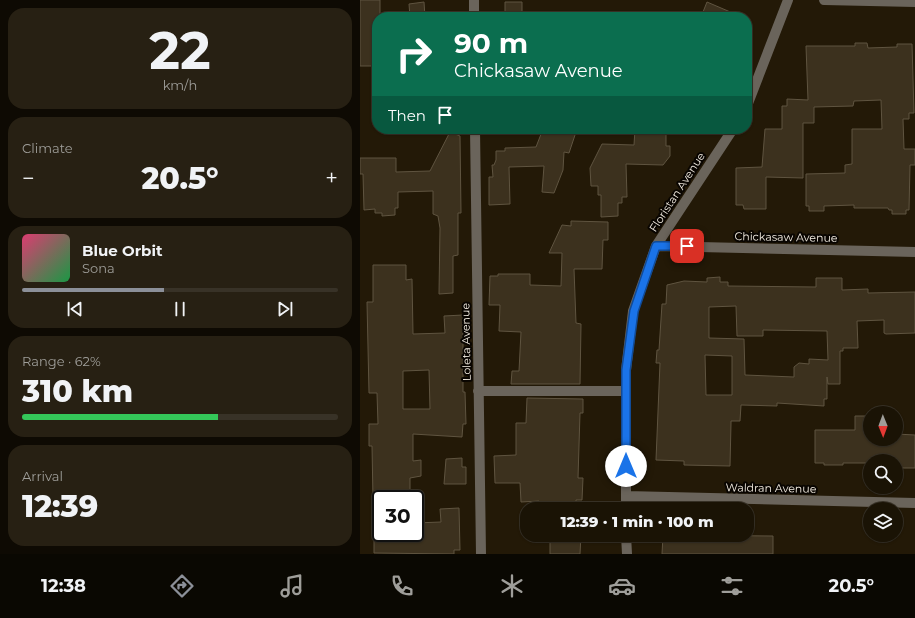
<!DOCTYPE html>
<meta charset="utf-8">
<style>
:root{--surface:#1a1305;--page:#272013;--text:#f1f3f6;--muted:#9f9e9a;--line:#383227;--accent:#8c9099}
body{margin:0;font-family:Montserrat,sans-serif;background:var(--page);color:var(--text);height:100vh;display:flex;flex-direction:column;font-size:15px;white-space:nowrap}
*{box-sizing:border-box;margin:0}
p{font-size:13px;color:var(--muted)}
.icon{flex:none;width:22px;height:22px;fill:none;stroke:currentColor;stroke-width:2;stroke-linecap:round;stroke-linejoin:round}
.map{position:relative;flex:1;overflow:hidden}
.drawer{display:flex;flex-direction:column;gap:8px;padding:8px;background:#0e0a03;width:360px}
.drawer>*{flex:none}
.banner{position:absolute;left:12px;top:12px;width:380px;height:122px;border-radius:16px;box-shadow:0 1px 3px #0004,0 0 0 1px var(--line);background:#0b6e4f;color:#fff;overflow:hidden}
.needle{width:26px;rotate:179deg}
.tools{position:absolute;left:503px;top:406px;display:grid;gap:8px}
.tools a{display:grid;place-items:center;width:40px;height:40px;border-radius:50%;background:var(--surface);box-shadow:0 1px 3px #0004,0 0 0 1px var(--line);font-size:20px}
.speed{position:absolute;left:12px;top:490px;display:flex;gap:8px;font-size:20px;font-weight:700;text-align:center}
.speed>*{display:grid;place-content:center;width:52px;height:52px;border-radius:50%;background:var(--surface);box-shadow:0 1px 3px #0004,0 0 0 1px var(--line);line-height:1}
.speed .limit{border:2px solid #111;border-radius:6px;background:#fff;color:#111}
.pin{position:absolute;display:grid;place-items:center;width:34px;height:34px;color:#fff;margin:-17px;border-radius:8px;box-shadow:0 2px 6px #0006}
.me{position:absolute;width:44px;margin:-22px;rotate:0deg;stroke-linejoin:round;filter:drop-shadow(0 0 3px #0008)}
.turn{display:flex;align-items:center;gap:14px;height:84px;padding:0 16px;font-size:18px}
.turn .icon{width:52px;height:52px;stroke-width:2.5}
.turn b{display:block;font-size:28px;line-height:34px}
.then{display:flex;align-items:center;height:38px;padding:0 16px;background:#0003;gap:8px;font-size:15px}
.big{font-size:30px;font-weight:800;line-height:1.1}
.drawer .card{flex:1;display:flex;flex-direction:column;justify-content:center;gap:6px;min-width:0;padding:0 14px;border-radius:16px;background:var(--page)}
.drawer .dial{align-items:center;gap:0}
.dial b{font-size:52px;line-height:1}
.song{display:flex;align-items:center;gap:12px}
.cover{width:48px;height:48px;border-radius:6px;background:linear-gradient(135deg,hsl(340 70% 55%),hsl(140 70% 35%))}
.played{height:4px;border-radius:2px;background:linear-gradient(90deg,var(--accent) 45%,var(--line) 45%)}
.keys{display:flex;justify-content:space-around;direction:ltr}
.heat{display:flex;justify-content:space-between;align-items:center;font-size:22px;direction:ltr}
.charge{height:6px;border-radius:3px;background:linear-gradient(90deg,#34c759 62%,var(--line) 0)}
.trip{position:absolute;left:160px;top:502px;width:234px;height:40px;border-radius:16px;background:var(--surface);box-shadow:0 1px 3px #0004,0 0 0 1px var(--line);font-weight:800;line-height:40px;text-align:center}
.tab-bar{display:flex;height:64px;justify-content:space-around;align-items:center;background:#0a0802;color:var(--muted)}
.tab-bar .icon{width:28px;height:28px}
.tab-bar .on{color:var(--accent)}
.tab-bar b{font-size:18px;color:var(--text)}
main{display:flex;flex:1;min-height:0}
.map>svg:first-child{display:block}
</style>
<main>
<section class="drawer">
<div class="card dial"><b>22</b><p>km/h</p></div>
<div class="card"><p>Climate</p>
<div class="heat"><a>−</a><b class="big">20.5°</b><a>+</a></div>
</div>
<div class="card">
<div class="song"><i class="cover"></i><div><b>Blue Orbit</b><p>Sona</p></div></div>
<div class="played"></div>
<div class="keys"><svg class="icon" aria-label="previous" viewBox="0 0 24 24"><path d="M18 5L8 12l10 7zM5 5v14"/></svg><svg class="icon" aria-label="pause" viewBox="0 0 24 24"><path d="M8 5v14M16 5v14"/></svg><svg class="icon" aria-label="next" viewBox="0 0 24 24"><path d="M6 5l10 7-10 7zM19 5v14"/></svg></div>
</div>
<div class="card"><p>Range · 62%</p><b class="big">310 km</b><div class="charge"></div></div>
<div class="card"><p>Arrival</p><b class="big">12:39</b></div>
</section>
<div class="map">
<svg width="555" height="554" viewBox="0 0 555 554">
<rect width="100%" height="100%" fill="#231907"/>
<path fill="#3c311e" stroke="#5f5440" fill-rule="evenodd" d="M0,0H20V17H17V66H0Z
M64,2L65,17H50L49,4Z
M145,2H162V17H145Z
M347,2L382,17H341Z
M495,43H507L508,48L537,47V44H552L554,113H549V119H543L544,149H555V165H550L549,210H546V214H532V210H529L528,208H494V205L464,206V211H449V206H446V174L485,173V165L492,164V129H522L521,100L494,101L493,106L454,107V123H443V178L406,177V209H384L383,205H376V168L402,167L405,129H422V106H427V99L448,100L446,46H495Z
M183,129H208L216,132L209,153L204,152L203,170L194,193L182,192L184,166L149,167L150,204L129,205V177H133L132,165H134L136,160V151H145V148L176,147Z
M275,129H306V146H310V156L303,165L266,164L267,197H262V203H258V216L241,217V195H238V186H231L230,168L242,144L274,145Z
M90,132L100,136L101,213H98V255L93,256V293L79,294L80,228L78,216L73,214V191L38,192V208H35V215L22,216V213H15V209L4,210L3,174H0V158H36V172L70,171Z
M211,221L248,222V240H243L242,269H214L216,323L221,324L220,384H151L152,371H159L161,332L139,331L140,305H129L130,276H138V274H170V285L201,286L202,253H189L202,225L211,226Z
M13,265H46V280L52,279L53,334L85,333L84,316L103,315V392H105L106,424H103L102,437L53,434V461L61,460V476L50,478V499H13L12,446H9V424H18L17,393H9L7,302H13ZM69,370L70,409H43V371Z
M360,277V282H368V286L456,287V278H482V290L508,289V293L555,292V333L526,334L524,333V320L497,321L498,348H483V351H480V384H468L467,377V399H464V406L417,403V406L381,405L380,421H371V423L370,466L324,465V461L296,460L300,363H296L297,350H299L302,304H306L307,285L324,281L347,282V278ZM376,306L377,336H403V330L467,331L468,360L449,359V364L439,363L434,367V377L385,375L384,339L349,338V307ZM345,355L372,356V395H346Z
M167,398L223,399V413H220L218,478H223L222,500H216V505L179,504V501L161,502L160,483H135L134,456L156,455V423H166Z
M495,416H510V439H536V434L555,435V468H536V461H510V463H483V465H464V463H455V430H495Z
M102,458V467H106V484H84L86,459Z
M99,508L100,550H94V554L14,553V533H55V523L81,522L80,509Z
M190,535H221L220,554H190Z
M303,535L413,536V554H302Z"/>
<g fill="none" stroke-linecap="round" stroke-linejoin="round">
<path stroke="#6a645b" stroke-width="10" d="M114,0V17
M464,0L555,2
M387,106L428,0
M115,129L121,554
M296,246L555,252
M118,391H266
M266,496L555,503
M266,509V370L273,311L296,246L373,129
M266,535L267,554"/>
</g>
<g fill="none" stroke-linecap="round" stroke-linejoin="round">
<g stroke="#114b97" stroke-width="10">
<path id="route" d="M266,466V370L274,311L296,246H327"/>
</g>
<use href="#route" stroke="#1a73e8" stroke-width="7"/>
</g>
<g text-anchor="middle" stroke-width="4" stroke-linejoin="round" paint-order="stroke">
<g font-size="11" fill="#f6efe4" stroke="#090501">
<text transform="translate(317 192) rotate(-57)" y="4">Floristan Avenue</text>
<text transform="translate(426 237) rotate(1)" y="4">Chickasaw Avenue</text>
<text transform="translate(106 342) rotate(-91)" y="4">Loleta Avenue</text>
<text transform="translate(411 488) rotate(1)" y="4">Waldran Avenue</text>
</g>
</g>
</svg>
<div class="tools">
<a><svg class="needle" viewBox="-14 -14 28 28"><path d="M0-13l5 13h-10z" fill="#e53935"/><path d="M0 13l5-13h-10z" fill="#9f9e9a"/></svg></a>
<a><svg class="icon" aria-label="search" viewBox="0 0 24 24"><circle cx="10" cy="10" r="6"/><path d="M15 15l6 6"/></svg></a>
<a><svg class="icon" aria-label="layers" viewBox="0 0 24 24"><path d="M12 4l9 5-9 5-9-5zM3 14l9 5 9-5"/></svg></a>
</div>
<div class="speed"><div class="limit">30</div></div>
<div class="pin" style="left:327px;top:246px;background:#d93025"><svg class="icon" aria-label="arrive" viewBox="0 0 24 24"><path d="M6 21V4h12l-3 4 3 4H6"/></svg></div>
<svg class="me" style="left:266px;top:466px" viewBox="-20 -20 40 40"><circle r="19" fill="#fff"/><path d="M0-13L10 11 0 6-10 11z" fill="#1a73e8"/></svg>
<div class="trip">12:39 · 1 min · 100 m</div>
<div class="banner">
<div class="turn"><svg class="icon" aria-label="right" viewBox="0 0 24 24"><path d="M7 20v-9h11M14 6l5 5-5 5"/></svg><div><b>90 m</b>Chickasaw Avenue</div></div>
<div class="then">Then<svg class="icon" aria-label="arrive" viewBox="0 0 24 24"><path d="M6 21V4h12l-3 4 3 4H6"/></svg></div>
</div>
</div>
</main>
<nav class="tab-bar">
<b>12:38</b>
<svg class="icon on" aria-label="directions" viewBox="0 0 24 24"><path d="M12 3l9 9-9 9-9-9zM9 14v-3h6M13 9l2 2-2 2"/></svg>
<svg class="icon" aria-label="music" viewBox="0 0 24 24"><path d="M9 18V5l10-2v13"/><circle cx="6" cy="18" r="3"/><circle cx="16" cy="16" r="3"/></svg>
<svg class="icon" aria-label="phone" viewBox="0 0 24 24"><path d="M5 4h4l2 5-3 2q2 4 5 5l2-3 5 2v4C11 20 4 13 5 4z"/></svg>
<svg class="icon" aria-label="climate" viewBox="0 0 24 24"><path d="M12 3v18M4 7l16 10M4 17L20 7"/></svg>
<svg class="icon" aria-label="car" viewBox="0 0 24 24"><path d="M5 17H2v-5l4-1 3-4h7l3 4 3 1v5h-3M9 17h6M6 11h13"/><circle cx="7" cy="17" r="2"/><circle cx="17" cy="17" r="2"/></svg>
<svg class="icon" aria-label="filters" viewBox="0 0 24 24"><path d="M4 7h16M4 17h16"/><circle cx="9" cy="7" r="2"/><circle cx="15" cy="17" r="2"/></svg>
<b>20.5°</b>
</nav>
